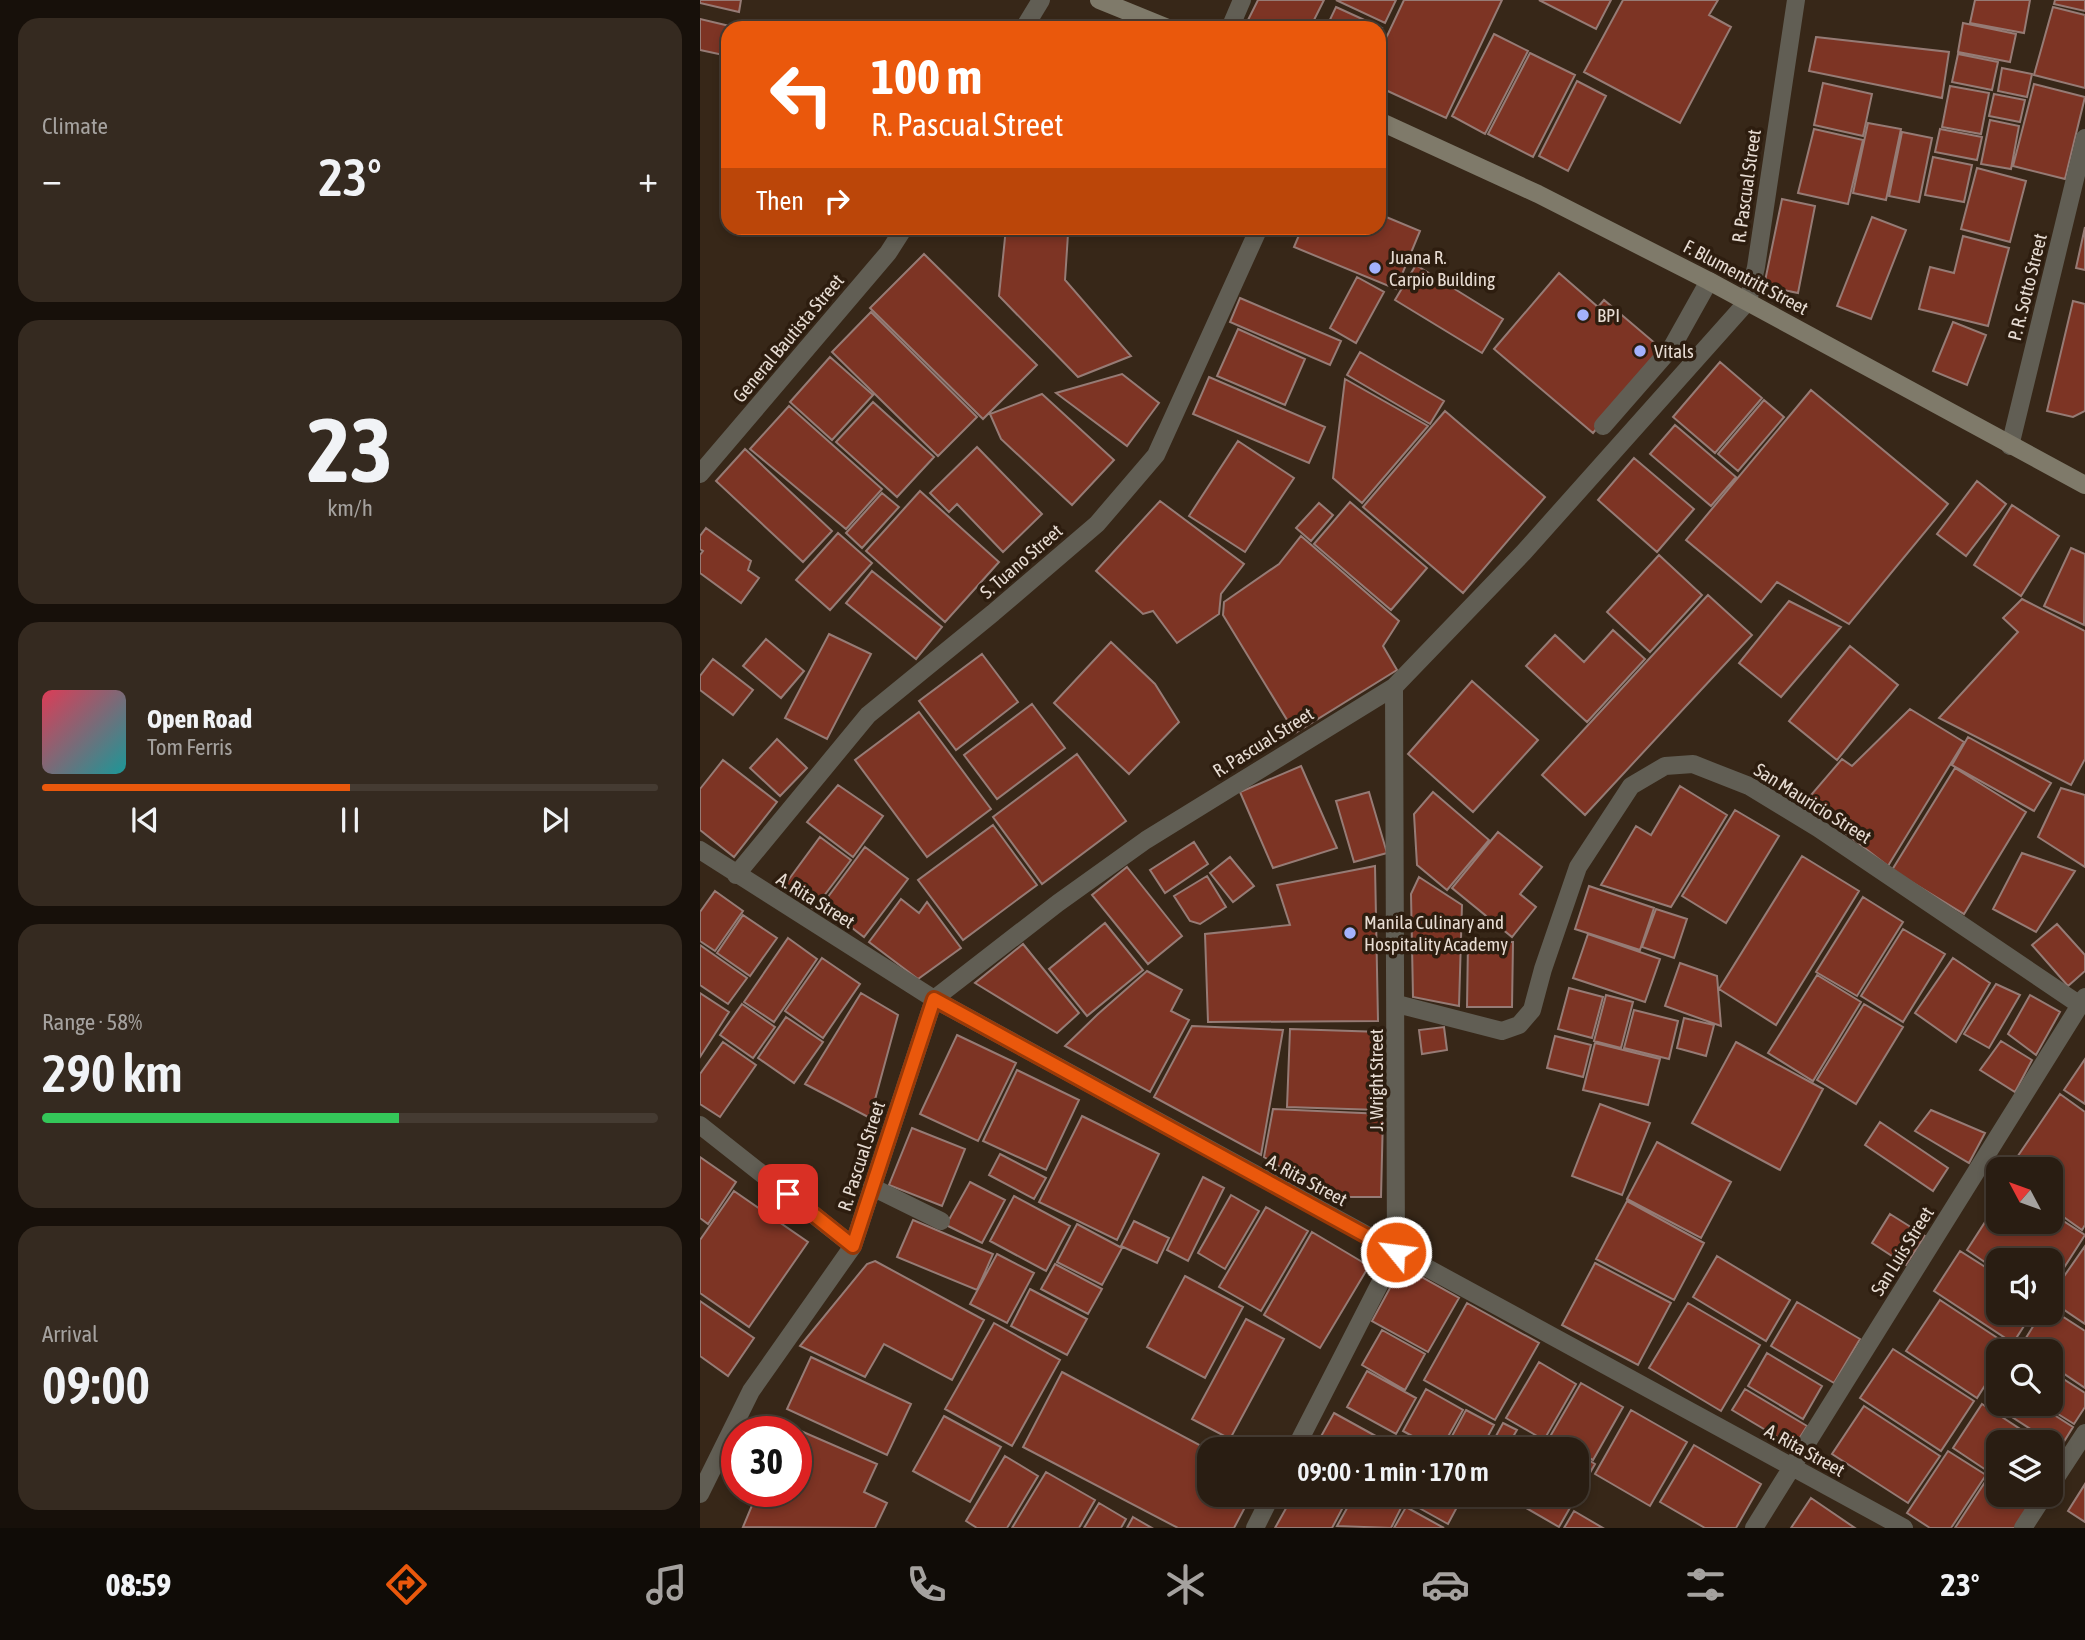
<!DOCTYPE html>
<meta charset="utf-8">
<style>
:root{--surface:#291d12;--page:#352a20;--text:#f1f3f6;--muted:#a5a29f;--line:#453b32;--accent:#ea580c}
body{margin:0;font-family:"Asap Condensed",sans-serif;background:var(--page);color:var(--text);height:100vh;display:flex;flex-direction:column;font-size:26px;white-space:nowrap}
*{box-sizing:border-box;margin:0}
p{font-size:23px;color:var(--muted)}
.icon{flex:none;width:38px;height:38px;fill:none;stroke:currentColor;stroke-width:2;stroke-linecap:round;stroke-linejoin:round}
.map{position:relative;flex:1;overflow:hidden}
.panel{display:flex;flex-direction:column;gap:18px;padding:18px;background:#17100a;width:700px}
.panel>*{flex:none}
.top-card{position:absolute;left:21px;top:21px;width:665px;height:214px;border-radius:21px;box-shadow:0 4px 10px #0003,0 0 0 2px var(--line);background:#ea580c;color:#fff;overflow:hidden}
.needle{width:46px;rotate:311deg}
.tools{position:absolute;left:1286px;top:1157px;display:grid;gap:14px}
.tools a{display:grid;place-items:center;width:77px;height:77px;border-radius:14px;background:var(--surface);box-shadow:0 4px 10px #0003,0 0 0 2px var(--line);font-size:35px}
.speed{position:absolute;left:21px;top:1416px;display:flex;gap:14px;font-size:35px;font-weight:700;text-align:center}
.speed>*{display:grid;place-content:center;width:91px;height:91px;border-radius:50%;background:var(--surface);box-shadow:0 4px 10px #0003,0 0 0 2px var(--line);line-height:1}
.speed .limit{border:10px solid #d22;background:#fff;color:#111}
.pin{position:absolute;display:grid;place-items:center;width:60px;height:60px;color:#fff;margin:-30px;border-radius:14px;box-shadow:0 4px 10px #0006}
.me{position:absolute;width:77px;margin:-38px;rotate:299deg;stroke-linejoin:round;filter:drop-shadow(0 0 5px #0008)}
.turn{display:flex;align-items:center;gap:24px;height:147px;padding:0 35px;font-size:32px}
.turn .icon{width:91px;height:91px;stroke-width:2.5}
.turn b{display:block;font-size:49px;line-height:60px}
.then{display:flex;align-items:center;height:66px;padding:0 35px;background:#0003;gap:14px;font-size:26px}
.big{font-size:52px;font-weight:600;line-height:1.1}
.panel .card{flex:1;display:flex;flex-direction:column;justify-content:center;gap:10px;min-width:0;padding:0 24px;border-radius:21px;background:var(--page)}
.panel .dial{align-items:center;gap:0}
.dial b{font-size:91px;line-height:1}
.song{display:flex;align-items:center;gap:21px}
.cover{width:84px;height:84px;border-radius:10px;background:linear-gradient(135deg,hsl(350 70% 55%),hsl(180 70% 35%))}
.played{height:7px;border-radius:4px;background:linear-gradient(90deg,var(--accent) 50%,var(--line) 50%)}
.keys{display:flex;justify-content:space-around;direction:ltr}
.heat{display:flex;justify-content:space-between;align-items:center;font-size:38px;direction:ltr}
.charge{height:10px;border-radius:5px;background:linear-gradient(90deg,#34c759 58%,var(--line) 0)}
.trip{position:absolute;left:497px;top:1437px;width:392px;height:70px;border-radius:21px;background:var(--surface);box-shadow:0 4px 10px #0003,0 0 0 2px var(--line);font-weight:600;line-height:70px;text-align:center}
.tabs{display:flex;height:112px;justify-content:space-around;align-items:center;background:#100c07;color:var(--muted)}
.tabs .icon{width:49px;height:49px}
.tabs .selected{color:var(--accent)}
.tabs b{font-size:32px;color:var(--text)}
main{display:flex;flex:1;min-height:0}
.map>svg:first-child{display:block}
</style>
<main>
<section class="panel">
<div class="card"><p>Climate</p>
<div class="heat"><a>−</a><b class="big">23°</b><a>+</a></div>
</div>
<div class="card dial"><b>23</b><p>km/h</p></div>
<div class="card">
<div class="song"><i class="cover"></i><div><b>Open Road</b><p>Tom Ferris</p></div></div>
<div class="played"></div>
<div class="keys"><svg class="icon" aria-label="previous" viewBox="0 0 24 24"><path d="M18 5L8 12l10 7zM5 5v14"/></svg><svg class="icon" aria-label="pause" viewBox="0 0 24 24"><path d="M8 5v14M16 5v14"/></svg><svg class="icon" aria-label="next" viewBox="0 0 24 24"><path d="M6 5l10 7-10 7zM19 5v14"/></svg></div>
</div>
<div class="card"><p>Range · 58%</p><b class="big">290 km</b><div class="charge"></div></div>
<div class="card"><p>Arrival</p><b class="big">09:00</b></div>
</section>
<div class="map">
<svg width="1385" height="1528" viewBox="0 0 1385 1528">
<rect width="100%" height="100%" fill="#372718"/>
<path fill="#7d3424" stroke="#967b75" stroke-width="2" d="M0,0H41L39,12L0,3Z
M558,0H624L610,28H565L548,20Z
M636,0H696L685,23Z
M704,0H802L746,118L679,87V53Z
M839,0H911L896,29Z
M923,0H1018L1009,15L1031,27L980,123L884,72Z
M1275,0H1330L1324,33L1270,23Z
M1355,0H1385V11L1354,4Z
M636,7L682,28L679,34V28H626Z
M1353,7L1385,15V88L1334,75Z
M0,19L38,28H28V56L0,50Z
M1263,23L1316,34L1310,62L1258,52Z
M794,34L828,51L785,134L752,116Z
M1116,37L1249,52L1242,98L1109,71Z
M830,53L875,75L833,157L788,134Z
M1258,54L1298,62L1292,90L1252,82Z
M1302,68L1332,74L1327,97L1298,91Z
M877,81L906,96L868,171L839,156Z
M1123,83L1172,94L1163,136L1114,125Z
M1334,84L1385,97L1365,179L1313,166Z
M1250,86L1289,93L1281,134L1242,127Z
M1294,94L1325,100L1320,122L1289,116Z
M1290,120L1319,126L1311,169L1281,164Z
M1168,123L1201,129L1186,200L1153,193Z
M1114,129L1163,140L1148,204L1098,193Z
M1240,129L1282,137L1277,160L1235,152Z
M1202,132L1232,138L1219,202L1189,196Z
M1233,157L1272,165L1264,202L1225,195Z
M1277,168L1326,181L1310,242L1261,229Z
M1082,199L1115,206L1098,293L1064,286Z
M679,214L720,231L696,289L594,247L602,228H679Z
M1172,217L1206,230L1171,319L1137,306Z
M1385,227V270L1376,268Z
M306,228L368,234L365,280L431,356L378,377L299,296Z
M1263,236L1309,248L1288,326L1219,309L1230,267L1254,273Z
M224,254L337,365L283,419L170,308Z
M716,265L803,319L782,353L695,300Z
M859,273L898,307L904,300L963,350L893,433L794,349Z
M657,277L684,292L656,343L630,328Z
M540,298L641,341L630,365L530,322Z
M1373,301L1385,304V411L1373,417L1347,411Z
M171,312L277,417L238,456L132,352Z
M1253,322L1286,335L1267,385L1233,371Z
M538,329L605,359L585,405L517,376Z
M660,352L744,401L730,424L647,375Z
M130,357L173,395L132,440L90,402Z
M1020,362L1062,398L1015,453L973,417Z
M422,374L459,403L427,446L356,393Z
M509,377L625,427L609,463L493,414Z
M645,379L728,426L662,503L633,478Z
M1111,390L1248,504L1149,624L1077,582L1061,602L986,540Z
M342,394L414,460L372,505L301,439L290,414Z
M1064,400L1084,417L1038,471L1018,454Z
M173,402L234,457L197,497L136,442Z
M89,406L182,489L146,529L50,449Z
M745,411L845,497L763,593L663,507Z
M975,425L1036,477L1011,506L950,454Z
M538,441L594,478L545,552L489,516Z
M277,447L342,514L303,552L257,504L249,512L230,493Z
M45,449L132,531L103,562L16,481Z
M934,458L994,509L957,552L898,500Z
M1277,481L1306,504L1266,556L1237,534Z
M220,491L299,562L245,622L166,551Z
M182,493L199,507L162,548L146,533Z
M460,501L544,564L521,594L519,614L477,643L453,611L443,614L396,571Z
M650,502L727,568L691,610L614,544Z
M619,503L633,515L611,541L596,528Z
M1312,505L1359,536L1321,596L1274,565Z
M6,528L51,561L48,570L59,578L41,603L0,573V555L3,551L0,549V536Z
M138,533L172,563L130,610L96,580Z
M601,536L699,621L683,646L697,670L595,733L523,615L524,602L579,564Z
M1371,548L1385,554L1384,625L1344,606Z
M959,555L1002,595L950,652L907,612Z
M172,571L242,627L216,659L146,603Z
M1008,595L1052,635L885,815L842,775Z
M1322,599L1385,631V759L1371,785L1239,718L1318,632L1303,618Z
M1089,601L1141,627L1081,697L1039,663Z
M913,630L945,659L887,722L826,666L855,635L884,662Z
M129,634L171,654L127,739L85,718Z
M66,639L104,671L81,698L43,666Z
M411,642L455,684L479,722L429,774L354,703Z
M1150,646L1198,685L1137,760L1089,721Z
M282,654L318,702L256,750L219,701Z
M13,659L53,690L33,715L0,690V676Z
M772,681L838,740L773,812L708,754Z
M332,704L365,748L297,799L264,755Z
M1210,709L1264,742L1188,866L1105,802L1142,759L1152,766Z
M219,712L291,809L227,857L155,760Z
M1268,737L1351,783L1334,811L1252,765Z
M77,739L107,768L80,796L50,768Z
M377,754L426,821L342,884L293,817Z
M23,760L77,802L34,857L0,830V789Z
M601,766L637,848L573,868L540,792Z
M1255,768L1326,812L1264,914L1192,870Z
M138,785L183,816L153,857L107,822Z
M980,786L1027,815L971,907L901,885L936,826L951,835Z
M1361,788L1385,795V867L1338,837Z
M669,792L687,853L654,862L636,801Z
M733,792L789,840L747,890L717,865L714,814Z
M1035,810L1079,836L1026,923L982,896Z
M293,825L337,885L263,940L218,880Z
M798,832L842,867L820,894L836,907L812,937L752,888Z
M120,837L151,860L114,909L84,886Z
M494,842L508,864L465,893L450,870Z
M165,847L208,879L164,937L122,905Z
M1322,853L1375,871L1336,932L1293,909Z
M1102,856L1159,891L1076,1025L1019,989Z
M530,857L554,886L533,902L510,873Z
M675,866L678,1021L508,1022L505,934L590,925L577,885Z
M427,867L482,936L448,964L392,895Z
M507,876L526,907L500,924L490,921L474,896Z
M719,877L762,905L759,1006L713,997L711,894Z
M889,886L954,908L940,950L875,929Z
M15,891L43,911L15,951L0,941V912Z
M1163,897L1203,922L1157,996L1116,972Z
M201,899L219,913L227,902L261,948L218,979L169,942Z
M956,909L987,919L974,958L942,947Z
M43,915L77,938L50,976L17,953Z
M405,923L443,970L387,1016L349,969Z
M1357,924L1385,955V971L1368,986L1332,945Z
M1203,929L1245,954L1203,1022L1161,996Z
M888,934L960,959L945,1002L873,978Z
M88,938L117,959L74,1022L44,1002Z
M768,942H813L812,1007H767Z
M323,944L379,1013L357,1033L275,983Z
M0,945L47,978L28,1004L0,985Z
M122,958L160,984L123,1038L85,1011Z
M1253,958L1290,983L1256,1042L1215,1013Z
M980,963L1017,976L1021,1026L965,1006Z
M447,971L482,990L471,1011L489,1020L450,1092L365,1046L398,1014Z
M1117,975L1161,1002L1113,1081L1068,1053Z
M1296,984L1320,995L1289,1048L1264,1034Z
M869,988L903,997L892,1038L858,1029Z
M0,993L29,1012L0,1057Z
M161,993L198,1015L170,1118L105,1084Z
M906,995L933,1002L921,1048L894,1041Z
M1330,995L1360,1012L1336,1055L1308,1034Z
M42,1004L75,1027L53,1058L20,1035Z
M1164,1004L1203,1027L1156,1104L1117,1080Z
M934,1010L978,1021L969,1059L924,1048Z
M86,1017L123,1042L94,1083L58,1058Z
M984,1018L1014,1025L1006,1056L977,1048Z
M492,1026L583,1030L561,1155L454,1097Z
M744,1027L747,1050L722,1054L719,1030Z
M590,1029L682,1032L679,1110L587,1107Z
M257,1035L316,1063L278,1141L220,1114Z
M855,1036L891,1045L883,1077L847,1068Z
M1301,1041L1332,1060L1315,1092L1280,1070Z
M23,1042L56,1065L20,1117L0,1104V1074Z
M1036,1042L1123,1089L1080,1170L992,1123Z
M895,1043L960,1059L948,1105L883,1090Z
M1385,1059V1104L1364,1090Z
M317,1070L379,1100L346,1170L283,1141Z
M1360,1094L1385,1112V1225L1382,1230L1351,1208V1169H1309Z
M900,1104L950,1123L922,1195L872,1176Z
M573,1109L683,1114L681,1197H629L564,1157Z
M1231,1110L1285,1133L1269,1163L1215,1131Z
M382,1116L459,1154L417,1240L339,1202Z
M1180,1122L1248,1168L1233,1191L1165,1145Z
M212,1128L265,1149L242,1206L189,1185Z
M957,1142L1031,1182L1001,1238L927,1199Z
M300,1154L346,1178L334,1199L289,1175Z
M0,1157L36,1182L8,1224L0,1218Z
M503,1177L524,1188L488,1261L467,1250Z
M270,1182L305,1200L282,1243L246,1225Z
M34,1191L108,1242L49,1327L0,1293V1240Z
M531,1195L559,1211L525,1269L498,1253Z
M314,1196L370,1226L346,1271L290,1241Z
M927,1201L1004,1243L974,1300L896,1259Z
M1298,1202V1222H1351V1213L1385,1235L1351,1288V1260H1298V1271L1267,1250Z
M566,1207L608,1231L561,1311L519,1287Z
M1190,1214L1225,1236L1206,1265L1172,1243Z
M213,1220L293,1254L277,1290L197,1257Z
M434,1221L469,1238L457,1263L421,1246Z
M377,1224L422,1248L402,1285L357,1262Z
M612,1232L669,1266L620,1348L564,1315Z
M1385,1246V1324L1351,1301V1295Z
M1260,1251L1298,1275V1312H1333L1313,1343L1234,1291Z
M297,1254L334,1273L307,1323L270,1304Z
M1017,1256L1090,1300L1066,1341L993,1297Z
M175,1261L284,1320L252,1380L184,1344L165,1377L100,1346L167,1264Z
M895,1263L971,1303L938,1365L862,1325Z
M355,1264L402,1289L388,1314L341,1289Z
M702,1266L759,1298L728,1352L672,1321Z
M485,1276L543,1307L505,1378L447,1347Z
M330,1289L387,1319L367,1355L311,1326Z
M1240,1300L1311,1347L1308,1351H1298V1365L1277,1398L1206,1351Z
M0,1301L54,1338L28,1376L0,1356Z
M1097,1302L1160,1339L1134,1383L1071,1346Z
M767,1303L839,1343L795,1420L724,1380Z
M988,1303L1060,1345L1021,1411L949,1368Z
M1351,1309L1385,1331V1388L1351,1365V1351H1329L1321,1346L1342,1312H1351Z
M546,1319L584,1339L530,1439L492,1419Z
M294,1323L360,1360L312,1446L245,1409Z
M682,1330L725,1354L705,1390L662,1365Z
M1193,1349L1274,1401L1241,1451L1160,1398Z
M1067,1353L1122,1386L1103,1419L1048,1386Z
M111,1357L211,1404L187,1455L87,1409Z
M839,1362L876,1384L844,1440L806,1418Z
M667,1371L716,1398L696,1434L647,1407Z
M1351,1371L1385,1393V1407L1374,1424L1342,1404H1351Z
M362,1372L509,1450V1494H552L534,1528H478L323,1447Z
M1298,1382V1404H1337L1373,1427L1360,1448L1287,1401Z
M881,1383L923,1407L893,1460L851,1435Z
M726,1389L763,1410L741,1449H736L703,1431Z
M1045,1389L1107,1426L1094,1447L1032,1410Z
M1282,1404L1340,1442H1298V1478L1253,1448Z
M1164,1406L1240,1456L1208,1503L1132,1454Z
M766,1410L794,1425L781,1449H745Z
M931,1410L987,1442L950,1506L895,1474Z
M634,1413L683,1440L678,1449H614Z
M244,1416L301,1447L270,1502L213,1471Z
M803,1423L817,1430L806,1449H789Z
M87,1425L177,1464L164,1492L187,1503L175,1528L43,1527L58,1491H96V1432H84Z
M693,1437L715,1449H686Z
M851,1438L869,1449H845Z
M994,1445L1061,1484L1036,1528H1005L960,1502Z
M1248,1451L1286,1475L1251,1528H1230L1207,1513Z
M877,1453L895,1464L859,1527L814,1501L818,1494H877Z
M305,1456L338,1476L307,1528H277L266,1521Z
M346,1472L395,1500L379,1528H312Z
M1289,1476L1298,1482V1494H1317L1334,1506L1320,1528H1255Z
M1385,1484V1522L1368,1511Z
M594,1494H650L632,1528H575Z
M655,1494H677L701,1508L691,1528L637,1526Z
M694,1494H764L748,1524Z
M1111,1498L1155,1528H1091Z
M399,1503L426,1519L421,1528H384Z
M706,1507L744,1528H694Z
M874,1511L903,1528H864Z
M433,1517L452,1528H427Z"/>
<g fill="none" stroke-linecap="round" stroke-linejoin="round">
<path stroke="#615e54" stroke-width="18" d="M903,426L972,347L1009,281
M172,1187L241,1221"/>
<path stroke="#615e54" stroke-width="18" d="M324,28L341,0
M530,28L542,0
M1310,446L1385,138
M0,474L188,253L204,228
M0,850L234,999L1204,1528
M36,875L168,715L293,613L397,524L456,455L559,228
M697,1004L802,1031L819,1025L832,1010L843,969L878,867L931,786L965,766L993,764L1049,786L1118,828L1380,1005
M0,1125L153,1246
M595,1449L696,1252L694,687
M1351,1485L1385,1433
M0,1494L51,1391L153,1246L234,999L358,903L446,840L694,687L824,552L1048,301L1056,267L1096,0
M555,1528L572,1494
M1054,1528L1385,997
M1323,1528L1345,1494"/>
<path stroke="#7f7a6a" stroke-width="18" d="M399,0L468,28
M679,121L838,194L1009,281L1385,485"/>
</g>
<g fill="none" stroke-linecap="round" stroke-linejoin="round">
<g stroke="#983908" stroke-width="18">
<path id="route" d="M88,1194L153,1246L234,999L696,1252"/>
</g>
<use href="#route" stroke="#ea580c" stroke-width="12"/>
</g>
<g fill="#a3b2fd" stroke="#2d1d0f" stroke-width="2.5">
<circle cx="675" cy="268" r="7"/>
<circle cx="883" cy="315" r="7"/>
<circle cx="940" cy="351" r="7"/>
<circle cx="650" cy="933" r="7"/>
</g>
<g text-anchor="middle" stroke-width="7" stroke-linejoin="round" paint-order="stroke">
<g font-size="19" fill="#e7dcd3" stroke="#2d1d0f">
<text transform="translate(1046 186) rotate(-82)" y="7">R. Pascual Street</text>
<text transform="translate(1046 277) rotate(28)" y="7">F. Blumentritt Street</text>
<text transform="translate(1327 287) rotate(-76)" y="7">P. R. Sotto Street</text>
<text transform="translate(88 338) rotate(-50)" y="7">General Bautista Street</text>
<text transform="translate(321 561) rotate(-41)" y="7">S. Tuano Street</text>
<text transform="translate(563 742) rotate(-32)" y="7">R. Pascual Street</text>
<text transform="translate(1113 803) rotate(32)" y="7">San Mauricio Street</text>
<text transform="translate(116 900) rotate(32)" y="7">A. Rita Street</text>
<text transform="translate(676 1080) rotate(-90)" y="7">J. Wright Street</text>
<text transform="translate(161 1156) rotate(-72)" y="7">R. Pascual Street</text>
<text transform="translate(607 1180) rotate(28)" y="7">A. Rita Street</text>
<text transform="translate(1202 1251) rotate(-58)" y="7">San Luis Street</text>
<text transform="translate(1105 1450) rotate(29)" y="7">A. Rita Street</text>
</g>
<g font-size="19" fill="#e7dcd3" stroke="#2d1d0f" text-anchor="start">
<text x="689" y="264">Juana R.<tspan x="689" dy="22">Carpio Building</tspan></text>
<text x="897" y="322">BPI</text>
<text x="954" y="358">Vitals</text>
<text x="664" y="929">Manila Culinary and<tspan x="664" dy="22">Hospitality Academy</tspan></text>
</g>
</g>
</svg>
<div class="tools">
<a><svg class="needle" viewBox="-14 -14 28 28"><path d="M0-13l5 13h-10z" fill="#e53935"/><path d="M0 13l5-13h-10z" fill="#a5a29f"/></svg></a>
<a><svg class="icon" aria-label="sound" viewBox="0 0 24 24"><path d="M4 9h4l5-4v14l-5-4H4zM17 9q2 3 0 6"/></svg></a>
<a><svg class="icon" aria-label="search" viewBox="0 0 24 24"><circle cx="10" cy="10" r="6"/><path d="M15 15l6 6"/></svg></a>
<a><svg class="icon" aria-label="layers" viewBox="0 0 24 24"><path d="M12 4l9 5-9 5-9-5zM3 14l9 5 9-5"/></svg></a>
</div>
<div class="speed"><div class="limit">30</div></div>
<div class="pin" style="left:88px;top:1194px;background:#d93025"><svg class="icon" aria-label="arrive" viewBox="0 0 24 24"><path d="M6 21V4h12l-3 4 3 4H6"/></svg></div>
<svg class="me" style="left:696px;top:1252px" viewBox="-20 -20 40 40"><circle r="17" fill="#ea580c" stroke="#fff" stroke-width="3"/><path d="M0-11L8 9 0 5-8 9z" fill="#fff"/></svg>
<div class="trip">09:00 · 1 min · 170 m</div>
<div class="top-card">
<div class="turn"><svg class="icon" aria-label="left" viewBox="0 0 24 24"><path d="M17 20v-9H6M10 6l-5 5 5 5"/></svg><div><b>100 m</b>R. Pascual Street</div></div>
<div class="then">Then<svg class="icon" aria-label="right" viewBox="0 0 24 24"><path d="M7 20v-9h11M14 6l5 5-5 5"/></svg></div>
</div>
</div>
</main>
<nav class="tabs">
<b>08:59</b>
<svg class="icon selected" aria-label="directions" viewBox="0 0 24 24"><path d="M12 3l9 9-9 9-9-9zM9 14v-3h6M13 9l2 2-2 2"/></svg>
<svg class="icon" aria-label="music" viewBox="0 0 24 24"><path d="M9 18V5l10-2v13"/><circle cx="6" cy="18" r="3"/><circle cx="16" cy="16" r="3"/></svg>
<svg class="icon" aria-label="phone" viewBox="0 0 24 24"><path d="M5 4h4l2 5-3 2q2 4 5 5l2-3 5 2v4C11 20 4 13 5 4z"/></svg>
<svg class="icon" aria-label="climate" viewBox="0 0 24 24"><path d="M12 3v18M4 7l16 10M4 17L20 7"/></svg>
<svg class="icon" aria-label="car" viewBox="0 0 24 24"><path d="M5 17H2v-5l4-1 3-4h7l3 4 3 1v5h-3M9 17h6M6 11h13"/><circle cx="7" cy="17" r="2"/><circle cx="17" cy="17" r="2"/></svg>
<svg class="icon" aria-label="filters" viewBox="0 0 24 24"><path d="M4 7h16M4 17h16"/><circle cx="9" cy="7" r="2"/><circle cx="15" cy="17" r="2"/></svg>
<b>23°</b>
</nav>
